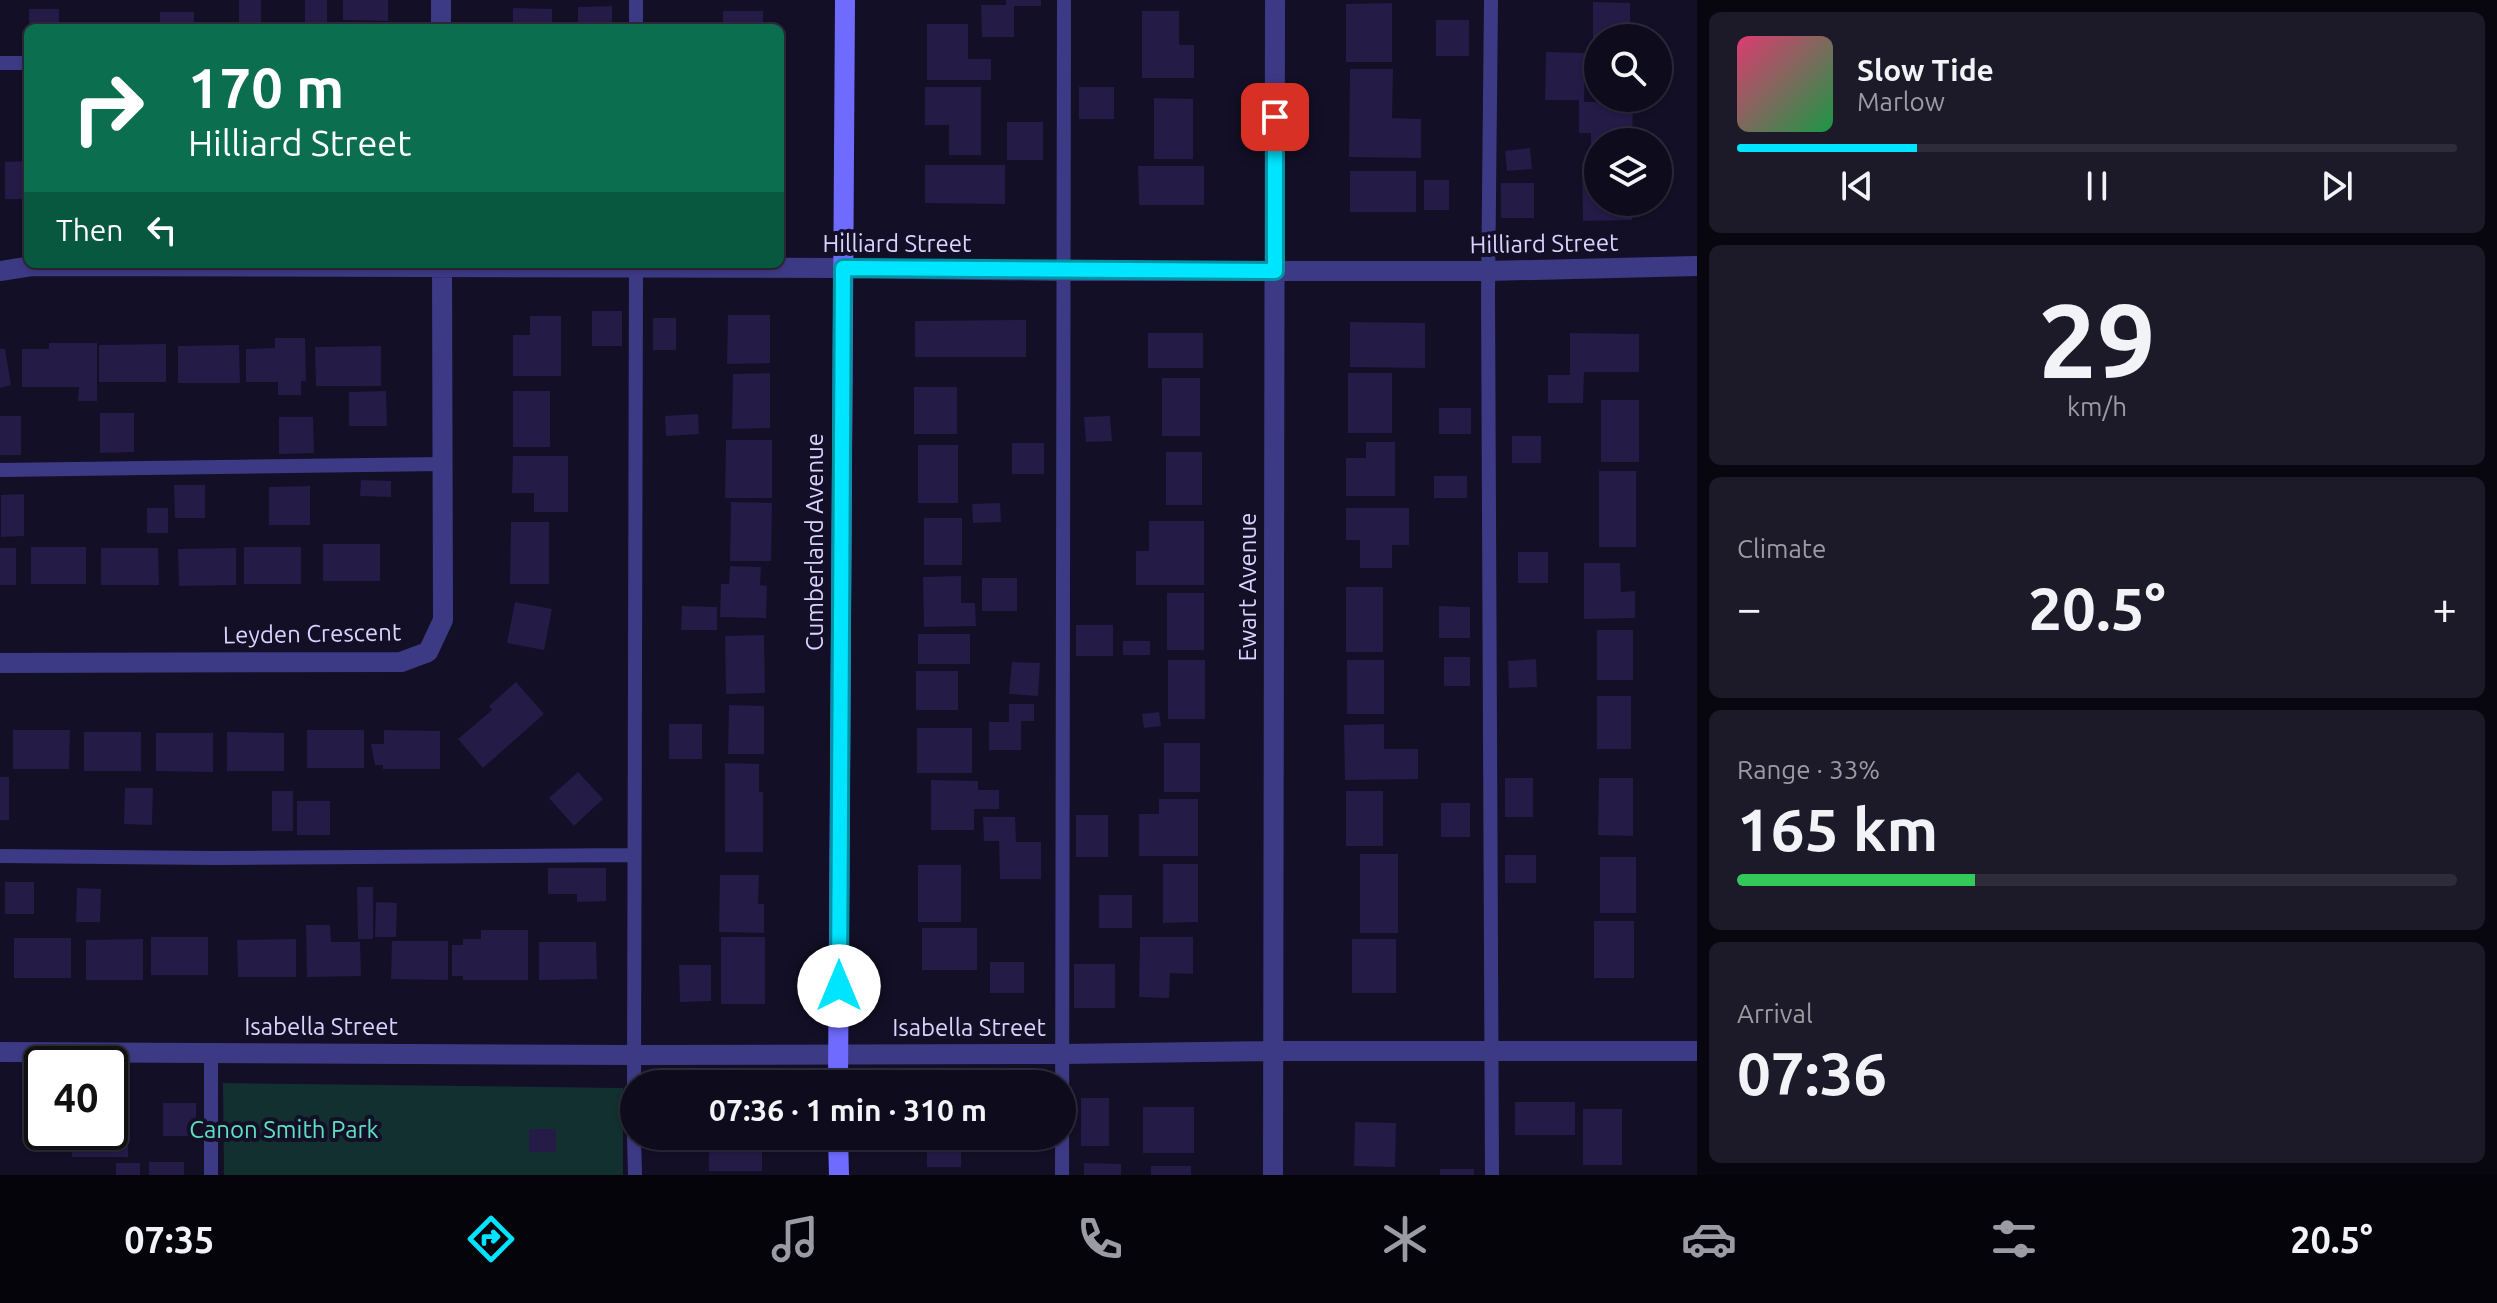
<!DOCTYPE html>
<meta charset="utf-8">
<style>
:root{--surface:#0e0b1c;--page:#1c1929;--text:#f1f3f6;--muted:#9b9ba3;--line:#2e2b3b;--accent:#00e5ff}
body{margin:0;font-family:Ubuntu,sans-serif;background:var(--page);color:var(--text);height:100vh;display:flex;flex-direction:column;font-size:30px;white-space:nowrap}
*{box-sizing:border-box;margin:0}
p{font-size:26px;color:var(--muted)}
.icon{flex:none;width:44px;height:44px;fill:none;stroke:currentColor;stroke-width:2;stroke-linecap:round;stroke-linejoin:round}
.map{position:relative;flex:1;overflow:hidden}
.panel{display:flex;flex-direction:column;gap:12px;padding:12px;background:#08060f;width:800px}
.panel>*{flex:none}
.banner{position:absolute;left:24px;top:24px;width:760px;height:244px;border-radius:12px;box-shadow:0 2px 6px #0004,0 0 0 2px var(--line);background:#0b6e4f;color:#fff;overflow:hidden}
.controls{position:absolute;left:1584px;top:24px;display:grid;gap:16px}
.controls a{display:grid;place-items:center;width:88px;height:88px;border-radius:50%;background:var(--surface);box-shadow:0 2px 6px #0004,0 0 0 2px var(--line);font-size:40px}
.speed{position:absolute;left:24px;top:1046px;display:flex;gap:16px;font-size:40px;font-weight:700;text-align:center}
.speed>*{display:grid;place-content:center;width:104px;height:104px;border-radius:50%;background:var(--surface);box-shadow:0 2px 6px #0004,0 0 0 2px var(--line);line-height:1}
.speed .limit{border:4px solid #111;border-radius:12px;background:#fff;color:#111}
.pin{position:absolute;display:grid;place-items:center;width:68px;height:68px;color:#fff;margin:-34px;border-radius:16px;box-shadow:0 4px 12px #0006}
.me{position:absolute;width:88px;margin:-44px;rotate:0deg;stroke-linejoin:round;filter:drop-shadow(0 0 6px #0008)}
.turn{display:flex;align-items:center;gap:28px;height:168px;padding:0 32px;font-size:36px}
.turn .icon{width:104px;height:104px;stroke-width:2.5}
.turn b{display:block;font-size:56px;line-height:68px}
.then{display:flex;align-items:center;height:76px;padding:0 32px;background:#0003;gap:16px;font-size:30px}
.big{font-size:60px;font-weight:700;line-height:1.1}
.panel .widget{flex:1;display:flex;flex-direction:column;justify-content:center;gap:12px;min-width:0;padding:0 28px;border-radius:12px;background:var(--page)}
.panel .dial{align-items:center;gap:0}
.dial b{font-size:104px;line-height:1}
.song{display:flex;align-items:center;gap:24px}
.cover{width:96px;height:96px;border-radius:12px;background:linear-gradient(135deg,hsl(340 70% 55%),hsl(140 70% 35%))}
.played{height:8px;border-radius:4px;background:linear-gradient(90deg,var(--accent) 25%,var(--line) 25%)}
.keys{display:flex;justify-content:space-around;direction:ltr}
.heat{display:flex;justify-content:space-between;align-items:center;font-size:44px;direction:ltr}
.charge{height:12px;border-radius:6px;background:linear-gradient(90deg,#34c759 33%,var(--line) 0)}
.trip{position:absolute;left:620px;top:1070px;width:456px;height:80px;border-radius:40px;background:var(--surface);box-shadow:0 2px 6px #0004,0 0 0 2px var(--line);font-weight:700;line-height:80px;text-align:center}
.dock{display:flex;height:128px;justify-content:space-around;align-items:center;background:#06040b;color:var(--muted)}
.dock .icon{width:56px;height:56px}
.dock .current{color:var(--accent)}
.dock b{font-size:36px;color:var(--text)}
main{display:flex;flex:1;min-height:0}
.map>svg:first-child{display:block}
</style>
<main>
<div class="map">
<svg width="1697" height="1175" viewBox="0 0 1697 1175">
<rect width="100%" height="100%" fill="#130f26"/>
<path fill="#12302f" d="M223,1083L623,1088V1175H224Z"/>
<path fill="#241b47" d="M239,0H261V28L239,27Z
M305,0H327V28H305Z
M343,0H388V21L343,20Z
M1006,0H1041V6H1014V37H982L981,5H1006Z
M1593,2L1630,3V38H1598V55H1593Z
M1392,3V62H1346V4Z
M612,6V28H578V7Z
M513,8L552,9V28H513Z
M29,9H59V28H29Z
M723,11H763V28H723Z
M1142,11H1179V45H1194V78H1142Z
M160,12H194V28H160Z
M1436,20H1469V56H1436Z
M927,24H968V59H991V80H927Z
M1546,52L1585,53L1584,102H1633L1632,142H1598V158H1591V133H1579V100H1545Z
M1350,69H1393L1392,118L1421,119V158L1349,157Z
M925,87H981V155H949V125H925Z
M1079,87H1114V119H1079Z
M1154,98L1193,99V159H1154Z
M1007,122H1043V160H1007Z
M1530,148L1532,169L1507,171L1505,151Z
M28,161V199H5V162Z
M1582,163H1598V202H1632V220L1583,221Z
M925,165H1005V204L925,203Z
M1138,166H1204V205H1139Z
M1350,171H1416V212H1350Z
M1424,180H1449V210H1424Z
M1501,183H1534V218H1501Z
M592,311H622V346H592Z
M728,315H770V363L727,364Z
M530,316H561V376H513V335H530Z
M653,318H676V350H653Z
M1026,320V357H915V321Z
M1350,322L1425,323V368L1350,367Z
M1148,333H1203V368H1148Z
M1570,333L1639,334V372H1584L1583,403H1548V375H1570Z
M275,338H305L306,381H301V395H278V382H246V349L275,348Z
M49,343H97V401H78L79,387H22V349H49Z
M166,344V382H99V345Z
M239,345L240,383H178V346Z
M381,346V386H316L315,347Z
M0,349H5L11,385L0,388Z
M770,373V428L732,429L733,374Z
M1348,373H1392V433H1348Z
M1162,378H1200V436H1162Z
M914,387H957V434H914Z
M386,391L387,426H349V392Z
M513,391H550V447H513Z
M1601,400H1639V462H1601Z
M1439,408H1471V434H1439Z
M100,413H134V452L100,453Z
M698,414L699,434L666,436L665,416Z
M0,416H21V455H0Z
M1110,416L1112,441L1086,442L1084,417Z
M279,417H313L314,453L279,454Z
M1512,436H1541V463H1512Z
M726,440H772V498H725Z
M1366,442H1395V496H1346V458H1366Z
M1012,443H1044V474H1012Z
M918,445H958V503H918Z
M1166,452H1202V505H1166Z
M513,456H568V512H534V493H512Z
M1599,471H1636V547H1599Z
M1434,476H1467V498H1434Z
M361,480L391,481V497L360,496Z
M174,485H205V518H175Z
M310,486V525H269V487Z
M24,494V536L1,537V495Z
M731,502L772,503L771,561H730Z
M1000,503L1001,522L973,523L972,504Z
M147,508H168V533H147Z
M1346,508H1409V545H1392V568H1360V540H1346Z
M924,518H962V565H924Z
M1149,521H1204V585H1136V551H1149Z
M511,522H549V584H510Z
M323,544H380V581H323Z
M31,547H86V584H31Z
M244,547H301V584H244Z
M0,548H16V585H0Z
M101,548H158L159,585H101Z
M236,548V585L179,586L178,549Z
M1518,552H1548V583H1518Z
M1584,563H1620L1621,592L1635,591V618L1584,619Z
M730,566L761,567L760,585L767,586L766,618L720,617L721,584H729Z
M961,576V603H975L976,626L924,627L923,577Z
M982,578H1017V611H982Z
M1346,587H1383V652H1346Z
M1167,593H1204V650H1167Z
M515,602L552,609L544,650L507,643Z
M682,606L717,607V630H681Z
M1439,606L1470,607V638H1439Z
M1076,625H1113V656H1076Z
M1597,630H1633V680H1597Z
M918,634H970V664H918Z
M764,635L765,693L726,694L725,636Z
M1123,641H1150V655H1123Z
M1444,657H1470V686H1444Z
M1536,659L1537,687L1509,688L1508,661Z
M1168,660H1205V719H1168Z
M1347,660H1384V714H1347Z
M1012,662L1040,663L1038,696L1009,694Z
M916,671H958V710H916Z
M516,682L544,714L483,768L458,739L492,710L489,706Z
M1597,696H1631V749H1597Z
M1009,704H1034V721H1021V750H989V722H1009Z
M729,705L764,706V754H728Z
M1159,712L1161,726L1144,728L1142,714Z
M669,724H702V759H669Z
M1384,724V749H1418V779L1345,780L1344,725Z
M917,728H972V773H917Z
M13,730H70L69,769H13Z
M307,730H364V768H307Z
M384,730L440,731V769H383V765H375L371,744H384Z
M84,732H141V771H84Z
M227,732L284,733V771H227Z
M156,733H213V772L156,771Z
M1164,743H1200V792H1164Z
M725,763L759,764V792H763V852H725Z
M578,772L603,799L574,826L549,798Z
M0,777H9V820H0Z
M1505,778H1533V817H1505Z
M1599,778H1633V836L1598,835Z
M931,780L978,781V790H999V809H974V830H931Z
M125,788H153L152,825L124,824Z
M272,791H293V831H272Z
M1346,791H1383V846H1346Z
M1159,799H1198V856H1139V814H1159Z
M297,801H330V835H297Z
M1441,803H1470V837H1441Z
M1076,815H1108V857H1076Z
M983,817H1015L1016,842H1041V879H1000L999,841H984Z
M1360,854H1398V933H1360Z
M1505,855H1536V883H1505Z
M1600,857H1636V913H1600Z
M1163,864H1198V922L1163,923Z
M918,865H961V922H918Z
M548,868H606V901L577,902V894H548Z
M720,875H759L758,904H764V933L719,932Z
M5,882H34V914H5Z
M357,887H373V939H358Z
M77,888L101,889L100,922H76Z
M1099,895H1132V928H1099Z
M376,902L397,903L396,937H375Z
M1594,921H1634V978H1594Z
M306,925H330L331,942H360L361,976L307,977Z
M922,928H977V970H922Z
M481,930H528V980H463V976H452V945H463V939H481Z
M151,937H208V975H151Z
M721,937H765V1004H721Z
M1140,937H1193V974L1170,973L1169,998L1139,997Z
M14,938H71V978H14Z
M143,939V980H86V940Z
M296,939V977H238L237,940Z
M1352,939H1396V993H1352Z
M392,941H448V980L391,979Z
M539,942H596L597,979L539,980Z
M990,962H1024V993H990Z
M1074,964H1115V1008H1074Z
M679,965H711V1001L680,1002Z
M1081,1098H1109V1146H1081Z
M1515,1102H1575V1135H1515Z
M163,1103H196V1136H163Z
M1143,1107H1194V1153H1143Z
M1583,1109H1622V1165H1583Z
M110,1114H128V1157H72V1132H110Z
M1355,1122L1396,1123L1395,1167L1354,1166Z
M529,1129H556V1152H529Z
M715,1136H762V1171H709V1142H715Z
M927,1136H961V1167H927Z
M149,1162H184V1175H149Z
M116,1163H140V1175H116Z
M1084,1163L1121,1164V1175H1084Z
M1151,1166H1191V1175H1151Z
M1440,1169H1474V1175H1440Z"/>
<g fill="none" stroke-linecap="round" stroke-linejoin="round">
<path stroke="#3d3a85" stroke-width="14" d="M636,0V28
M1491,0L1488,295L1492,1175
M0,63H28
M0,470L442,464
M0,856L216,858L633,855
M211,1052V1175
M634,1084L636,264
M634,1136L635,1175
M1062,1175L1064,0"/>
<path stroke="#3d3a85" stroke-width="20" d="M441,0V28
M0,271L32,266L843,268L1062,271H1488L1697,266
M0,663L401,662L428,652L443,620L442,264
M0,1052L634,1055L1063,1054L1273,1051H1697
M1273,1175L1275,0"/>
<path stroke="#6f6bff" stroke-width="20" d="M838,1084L845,0
M838,1136L839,1175"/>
</g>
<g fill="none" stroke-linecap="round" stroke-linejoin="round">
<g stroke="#0095a6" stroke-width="20">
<path id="route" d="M839,986L843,268L1275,271V117"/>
</g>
<use href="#route" stroke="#00e5ff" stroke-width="14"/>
</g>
<g text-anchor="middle" stroke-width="8" stroke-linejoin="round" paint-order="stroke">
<g font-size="24" fill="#d9d4ff" stroke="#130f26">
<text x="897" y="252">Hilliard Street</text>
<text transform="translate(1544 244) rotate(-1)" y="8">Hilliard Street</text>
<text transform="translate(815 542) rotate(-90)" y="8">Cumberland Avenue</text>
<text transform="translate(1248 587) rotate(-90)" y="8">Ewart Avenue</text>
<text transform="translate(312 634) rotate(-1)" y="8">Leyden Crescent</text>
<text x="321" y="1035">Isabella Street</text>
<text x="969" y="1036">Isabella Street</text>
</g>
<g font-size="24" fill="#5fe0c0" stroke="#130f26">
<text x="284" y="1138">Canon Smith Park</text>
</g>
</g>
</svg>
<div class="controls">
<a><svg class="icon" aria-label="search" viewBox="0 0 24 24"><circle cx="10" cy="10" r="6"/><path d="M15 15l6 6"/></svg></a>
<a><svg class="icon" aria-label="layers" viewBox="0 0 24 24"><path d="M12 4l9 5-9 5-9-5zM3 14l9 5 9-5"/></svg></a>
</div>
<div class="speed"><div class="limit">40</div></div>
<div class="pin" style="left:1275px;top:117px;background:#d93025"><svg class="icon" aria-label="arrive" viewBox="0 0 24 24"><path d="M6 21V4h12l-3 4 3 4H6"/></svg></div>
<svg class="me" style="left:839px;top:986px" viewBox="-20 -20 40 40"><circle r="19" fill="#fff"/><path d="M0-13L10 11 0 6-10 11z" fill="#00e5ff"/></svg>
<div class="trip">07:36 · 1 min · 310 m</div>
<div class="banner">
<div class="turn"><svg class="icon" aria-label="right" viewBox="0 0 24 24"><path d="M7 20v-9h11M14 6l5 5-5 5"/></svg><div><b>170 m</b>Hilliard Street</div></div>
<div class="then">Then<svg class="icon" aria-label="left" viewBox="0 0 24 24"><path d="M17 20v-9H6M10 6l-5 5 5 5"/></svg></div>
</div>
</div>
<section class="panel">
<div class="widget">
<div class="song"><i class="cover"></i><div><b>Slow Tide</b><p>Marlow</p></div></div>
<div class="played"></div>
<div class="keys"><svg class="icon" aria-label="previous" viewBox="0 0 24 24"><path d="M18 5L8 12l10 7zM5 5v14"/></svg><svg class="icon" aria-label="pause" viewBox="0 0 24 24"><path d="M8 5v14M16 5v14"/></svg><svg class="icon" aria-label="next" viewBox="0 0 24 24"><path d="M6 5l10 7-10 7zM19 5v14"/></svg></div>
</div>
<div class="widget dial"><b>29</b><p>km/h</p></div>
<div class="widget"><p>Climate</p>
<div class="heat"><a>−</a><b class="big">20.5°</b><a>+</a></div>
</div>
<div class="widget"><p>Range · 33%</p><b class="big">165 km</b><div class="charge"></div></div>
<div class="widget"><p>Arrival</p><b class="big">07:36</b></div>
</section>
</main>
<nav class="dock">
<b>07:35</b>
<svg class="icon current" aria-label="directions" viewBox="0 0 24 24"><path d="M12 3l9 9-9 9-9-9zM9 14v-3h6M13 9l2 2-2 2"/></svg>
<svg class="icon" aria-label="music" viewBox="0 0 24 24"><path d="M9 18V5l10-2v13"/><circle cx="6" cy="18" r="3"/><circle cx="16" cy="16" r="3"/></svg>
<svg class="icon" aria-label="phone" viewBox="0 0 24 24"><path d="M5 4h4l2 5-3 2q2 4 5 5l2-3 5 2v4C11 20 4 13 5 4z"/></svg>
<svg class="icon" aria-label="climate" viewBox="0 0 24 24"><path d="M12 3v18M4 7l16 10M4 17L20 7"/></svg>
<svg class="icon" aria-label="car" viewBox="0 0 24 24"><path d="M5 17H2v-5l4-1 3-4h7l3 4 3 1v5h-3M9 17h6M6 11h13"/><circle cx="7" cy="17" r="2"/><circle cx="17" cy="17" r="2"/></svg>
<svg class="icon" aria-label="filters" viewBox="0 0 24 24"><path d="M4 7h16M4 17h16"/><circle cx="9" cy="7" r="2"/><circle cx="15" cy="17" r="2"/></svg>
<b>20.5°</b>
</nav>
